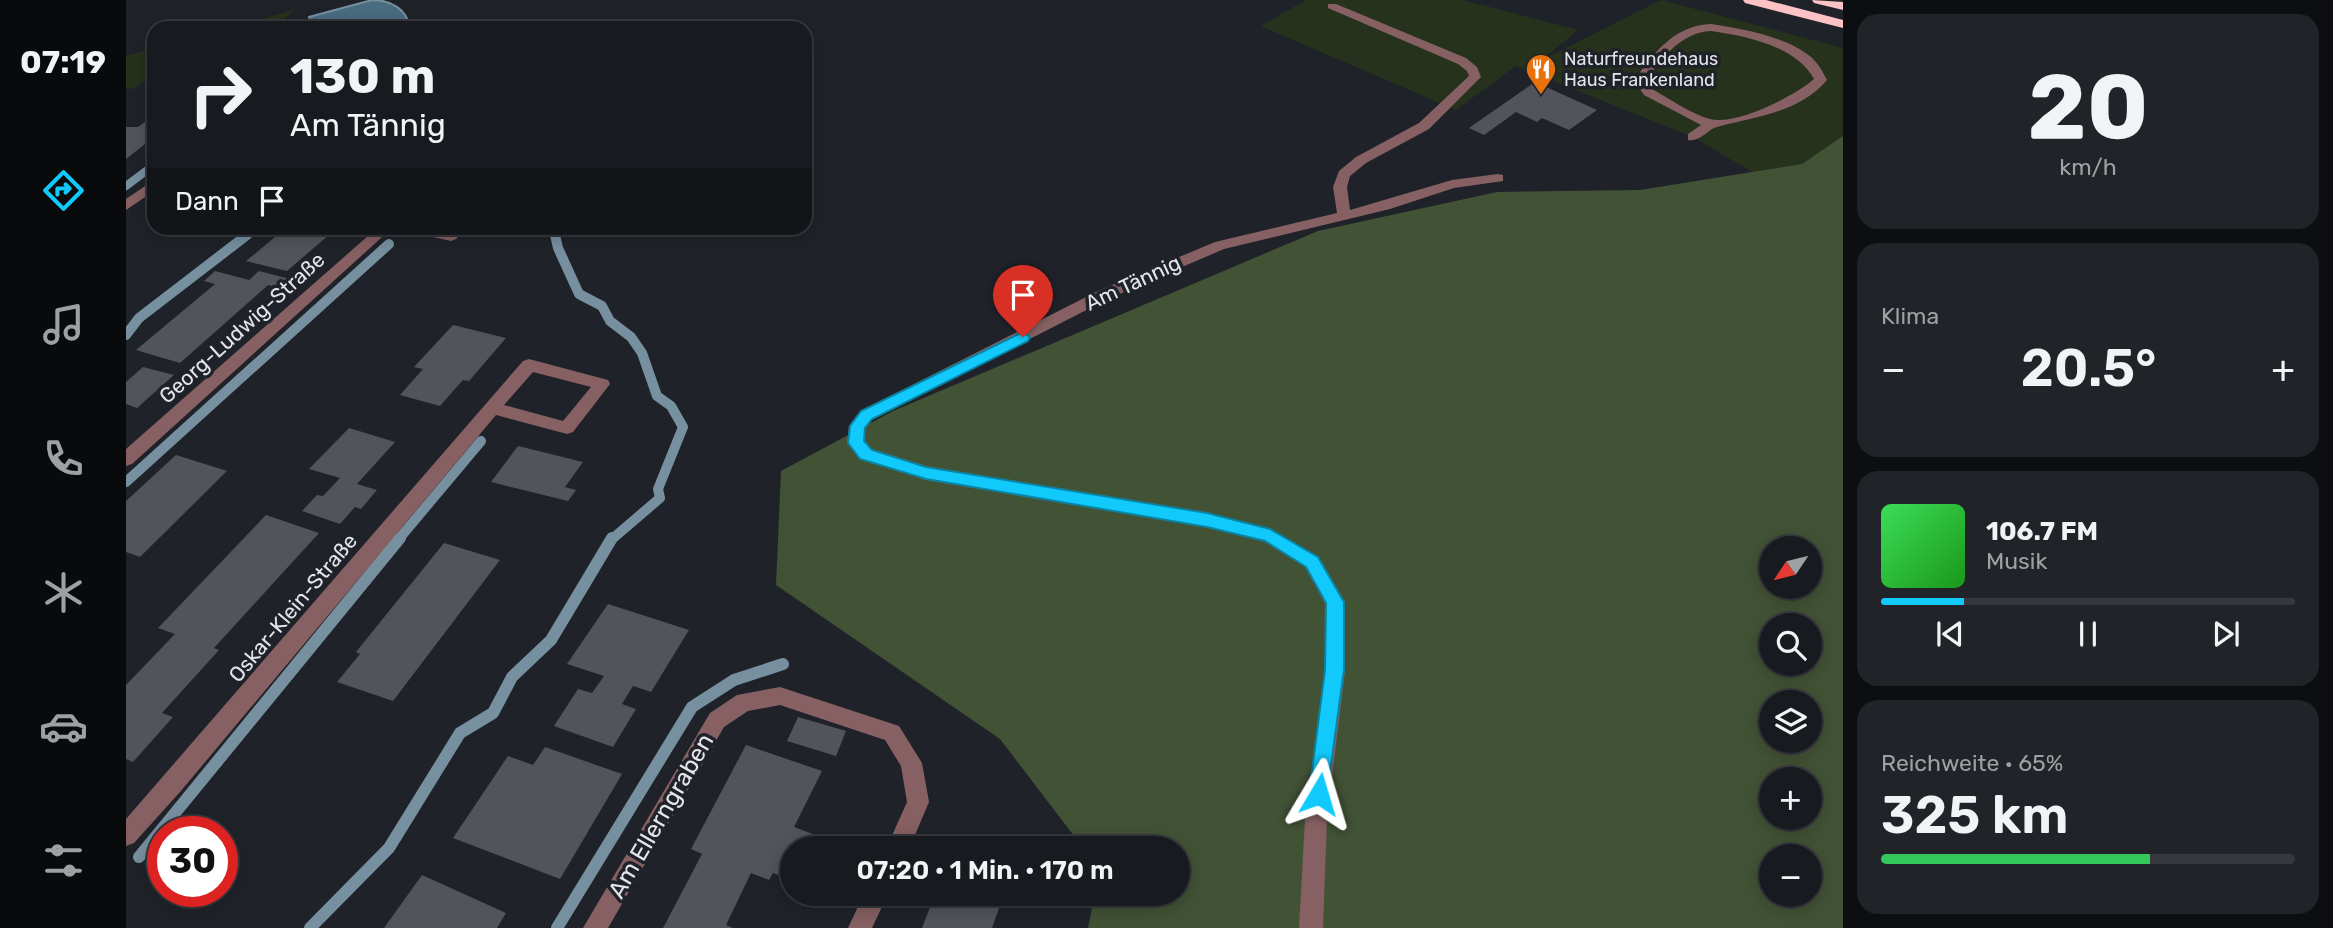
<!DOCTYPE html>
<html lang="de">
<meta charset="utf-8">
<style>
:root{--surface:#171a1f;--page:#202328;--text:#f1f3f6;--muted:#9ea1a4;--line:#36383d;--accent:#11cafb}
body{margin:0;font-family:Rubik,sans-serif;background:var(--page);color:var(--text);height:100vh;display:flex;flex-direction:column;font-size:26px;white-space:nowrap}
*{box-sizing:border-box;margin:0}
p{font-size:23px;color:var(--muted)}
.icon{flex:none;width:38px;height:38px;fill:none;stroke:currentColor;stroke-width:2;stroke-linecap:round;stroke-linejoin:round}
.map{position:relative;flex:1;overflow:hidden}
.side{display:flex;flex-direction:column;gap:14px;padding:14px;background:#0d0e11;width:490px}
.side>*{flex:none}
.banner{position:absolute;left:21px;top:21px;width:665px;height:214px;border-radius:21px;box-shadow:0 4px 18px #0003,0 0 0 2px var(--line);background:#171a1f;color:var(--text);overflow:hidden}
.needle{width:46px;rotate:235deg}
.fabs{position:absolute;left:1633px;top:536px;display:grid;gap:14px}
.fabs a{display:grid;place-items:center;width:63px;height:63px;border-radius:50%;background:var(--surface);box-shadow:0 4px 18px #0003,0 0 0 2px var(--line);font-size:35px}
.speed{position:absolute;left:21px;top:816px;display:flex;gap:14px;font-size:35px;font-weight:700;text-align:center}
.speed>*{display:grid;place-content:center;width:91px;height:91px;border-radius:50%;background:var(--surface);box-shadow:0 4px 18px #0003,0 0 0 2px var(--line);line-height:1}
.speed .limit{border:10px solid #d22;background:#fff;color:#111}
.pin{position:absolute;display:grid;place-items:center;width:60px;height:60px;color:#fff;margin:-72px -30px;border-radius:50% 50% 50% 0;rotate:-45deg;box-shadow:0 0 7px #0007}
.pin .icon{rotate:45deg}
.me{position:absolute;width:77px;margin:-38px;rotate:7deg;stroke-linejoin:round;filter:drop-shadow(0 0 5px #0008)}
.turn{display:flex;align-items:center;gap:24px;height:147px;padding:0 28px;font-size:32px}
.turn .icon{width:91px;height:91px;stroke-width:2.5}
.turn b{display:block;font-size:49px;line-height:60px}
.then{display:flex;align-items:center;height:66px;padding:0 28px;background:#0003;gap:14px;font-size:26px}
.big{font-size:52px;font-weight:600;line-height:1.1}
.side .tile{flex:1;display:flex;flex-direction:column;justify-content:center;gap:10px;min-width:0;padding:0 24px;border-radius:21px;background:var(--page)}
.side .dial{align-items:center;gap:0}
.dial b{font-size:91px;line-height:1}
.song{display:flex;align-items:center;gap:21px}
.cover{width:84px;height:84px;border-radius:10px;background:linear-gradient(135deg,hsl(130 70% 55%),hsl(120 70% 35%))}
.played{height:7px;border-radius:4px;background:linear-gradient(90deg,var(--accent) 20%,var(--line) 20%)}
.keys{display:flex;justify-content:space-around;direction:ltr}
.heat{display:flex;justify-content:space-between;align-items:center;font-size:38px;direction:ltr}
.charge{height:10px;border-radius:5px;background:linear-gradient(90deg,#34c759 65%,var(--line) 0)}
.trip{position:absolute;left:654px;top:836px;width:410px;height:70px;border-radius:35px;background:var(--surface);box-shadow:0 4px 18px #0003,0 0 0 2px var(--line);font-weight:600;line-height:70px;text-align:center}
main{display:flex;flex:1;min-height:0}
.tabs{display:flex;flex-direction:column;width:126px;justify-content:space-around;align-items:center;background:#090a0c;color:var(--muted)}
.tabs .icon{width:49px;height:49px}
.tabs .active{color:var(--accent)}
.tabs b{font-size:32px;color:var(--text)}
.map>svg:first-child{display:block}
</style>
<main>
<nav class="tabs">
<b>07:19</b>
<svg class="icon active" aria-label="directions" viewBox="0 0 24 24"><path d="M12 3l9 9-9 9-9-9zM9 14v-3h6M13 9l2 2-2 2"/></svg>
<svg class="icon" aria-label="music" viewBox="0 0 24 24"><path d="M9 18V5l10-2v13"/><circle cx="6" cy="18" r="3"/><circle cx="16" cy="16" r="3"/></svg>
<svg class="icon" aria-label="phone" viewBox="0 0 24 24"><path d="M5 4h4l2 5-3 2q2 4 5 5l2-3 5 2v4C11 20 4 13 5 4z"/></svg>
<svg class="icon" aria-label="climate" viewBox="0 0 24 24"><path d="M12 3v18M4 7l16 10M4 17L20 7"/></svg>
<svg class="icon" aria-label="car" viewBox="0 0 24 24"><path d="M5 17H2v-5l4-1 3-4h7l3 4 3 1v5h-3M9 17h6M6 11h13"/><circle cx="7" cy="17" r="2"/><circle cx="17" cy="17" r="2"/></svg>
<svg class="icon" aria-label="filters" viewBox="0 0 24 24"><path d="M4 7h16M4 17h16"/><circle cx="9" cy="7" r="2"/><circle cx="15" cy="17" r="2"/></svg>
</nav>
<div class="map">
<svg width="1717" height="928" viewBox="0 0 1717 928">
<rect width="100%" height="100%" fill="#1f2329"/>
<path fill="#26321c" d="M1180,0H1337L1452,30L1416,60L1535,0L1717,48V136L1676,164L1626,172L1567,137L1390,66L1330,110L1135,26Z
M168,10L157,21L158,28H102Z
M28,48V74L7,89L0,88V56Z"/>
<path fill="#425235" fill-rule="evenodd" d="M1717,136V928H962L969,894H1052V849H958L874,739L650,585L655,471L767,411L1192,231L1371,192L1514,190L1676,164ZM1645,548H1684V586H1645ZM1645,625H1684V663H1645ZM1645,702H1684V740H1645ZM1645,779H1684V817H1645ZM1645,856H1684V894H1645Z"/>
<path fill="#496c80" stroke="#7790a0" stroke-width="2" d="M246,0C265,0 281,9 284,28H206L185,23L183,17Z"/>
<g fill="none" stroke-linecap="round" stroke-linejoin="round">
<path stroke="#7790a0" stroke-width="8" d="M0,186L28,165
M428,228L430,237
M119,237L130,228"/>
<path stroke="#7790a0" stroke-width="10" d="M429,235L432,248L453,294L476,306L484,321L505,337L516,353L531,396L545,406L557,427L532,489L534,498L485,540
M0,335L13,318L121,235
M0,482L263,244
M272,540L355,441"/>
<path stroke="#7790a0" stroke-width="12" d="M13,857L274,538
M184,928L263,848L334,733L367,713L386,677L425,640L486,538
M431,928L566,707L608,680L657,664"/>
</g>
<path fill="#53535b" d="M1409,82L1471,110L1443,130L1416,118L1411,122L1390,112L1358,135L1343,128Z
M28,115V137L0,159V127H12Z
M160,228H211L161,271L120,261Z
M89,271L123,280L133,271L164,279L153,288L142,285L54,363L10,350L89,284L78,281Z
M327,325L380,338L343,381L337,380L314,406L274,395L297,369L288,367Z
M17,367L48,375L11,408L0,404V382Z
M223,428L269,442L231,484L251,490L235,509L229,507L214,524L176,511L191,495L197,496L214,478L183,469Z
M392,446L457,462L439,487L450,490L442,501L365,482Z
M50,455L101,471L14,557L0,552V501Z
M140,515L193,533L88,648L93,650L36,713L47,717L7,762L0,759V685L49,634L32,628Z
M318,543L374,560L267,701L211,682L234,654L230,652Z
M482,604L563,630L525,692L507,686L496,704L510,709L487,747L428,726L452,689L466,693L478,676L441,664Z
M672,717L720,731L710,756L661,741Z
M620,745L696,771L668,827L695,837L689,849H667V880L647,873L643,880L625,873L600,925L607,928H537L576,854L565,849Z
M419,747L496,774L434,879L327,838L382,756L407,765Z
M296,875L380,913L371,928H258Z
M809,894H878L866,928H796Z"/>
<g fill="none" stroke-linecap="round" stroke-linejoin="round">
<path fill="#866062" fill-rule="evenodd" d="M1202,4H1210L1340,58L1351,67L1355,77L1303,129L1240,163L1224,176L1221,187L1224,210L1326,180L1372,174L1377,175V181L1328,188L1264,209L1098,249L982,299L747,419L739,428V441L746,449L800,466L1081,513L1144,529L1193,557L1219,602V670L1201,819L1197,928H1173L1179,819L1199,670V603L1179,567L1139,542L1081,527L800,480L734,459L721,443L723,426L735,411L972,291L1089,242L1211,213L1207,187L1213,171L1230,157L1293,123L1343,76L1341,71L1332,64L1202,8Z
M1585,24C1616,29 1660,36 1685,57C1692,63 1697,72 1701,80C1673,113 1631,116 1591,127C1580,130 1575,142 1562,140V134L1575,125L1518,95L1508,81C1527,53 1549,25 1585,24ZM1585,31C1620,36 1670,46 1688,79C1669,96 1609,126 1584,119C1565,114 1544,99 1526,89L1520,81C1535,58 1556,32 1585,31Z
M28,180V191L0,210V199Z
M251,228H266L6,464L0,466V449Z
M279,228H306L322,231L325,228H340L330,239L325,241L281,231Z
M403,359L482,380L484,384L447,432L441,434L370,415L54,792L8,843L0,846V819L397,361ZM407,372L465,387L437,421L378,405Z
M654,687L773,726L796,763L803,802L783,849H760L781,802L775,766L759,740L654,705L622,711L598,727L482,928H457L584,713L611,695Z
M738,894H762L746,928H722Z"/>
<path fill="#fcc2c5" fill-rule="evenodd" d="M1617,0H1640L1717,20V28L1619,3Z
M1686,0L1717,2V10L1688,3Z"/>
</g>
<path fill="#11cafb" stroke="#0b83a3" stroke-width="2" d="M897,332L904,337L902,341L746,419L739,428L738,441L746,450L800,467L1081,513L1144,529L1192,557L1218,602V670L1200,801L1193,804L1186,801L1183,794L1199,670L1200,603L1180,567L1139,541L1081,527L800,479L734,459L722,443L724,426L735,411Z"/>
<defs>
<g id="restaurant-pin" transform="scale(1.575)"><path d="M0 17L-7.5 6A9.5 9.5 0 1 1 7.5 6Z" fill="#e8710a" stroke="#1f2329"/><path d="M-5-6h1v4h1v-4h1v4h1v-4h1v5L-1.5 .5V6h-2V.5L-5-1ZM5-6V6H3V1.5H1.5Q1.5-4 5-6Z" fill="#fff"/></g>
</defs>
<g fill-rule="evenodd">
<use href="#restaurant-pin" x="1415" y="69"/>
</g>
<g text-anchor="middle" stroke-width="7" stroke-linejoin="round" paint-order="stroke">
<g font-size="18" fill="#e3e5ea" stroke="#1f2329" text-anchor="start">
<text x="1438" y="65">Naturfreundehaus<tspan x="1438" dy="21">Haus Frankenland</tspan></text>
</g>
<g font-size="21" fill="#e3e5ea" stroke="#1f2329">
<text transform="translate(1007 283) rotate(-25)" y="7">Am Tännig</text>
<text transform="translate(116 328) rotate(-42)" y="7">Georg-Ludwig-Straße</text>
<text transform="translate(167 608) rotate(-50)" y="7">Oskar-Klein-Straße</text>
</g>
<g font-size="24" fill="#e3e5ea" stroke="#1f2329">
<text transform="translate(535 816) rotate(-60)" y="8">Am Ellerngraben</text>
</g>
</g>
</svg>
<div class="fabs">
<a><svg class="needle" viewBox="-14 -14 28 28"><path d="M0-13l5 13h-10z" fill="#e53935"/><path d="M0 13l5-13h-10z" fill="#9ea1a4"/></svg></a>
<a><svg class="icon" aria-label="search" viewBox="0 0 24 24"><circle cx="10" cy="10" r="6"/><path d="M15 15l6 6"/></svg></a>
<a><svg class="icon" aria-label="layers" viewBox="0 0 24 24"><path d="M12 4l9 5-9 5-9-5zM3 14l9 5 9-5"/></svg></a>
<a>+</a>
<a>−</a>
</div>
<div class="speed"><div class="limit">30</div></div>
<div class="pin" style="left:897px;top:337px;background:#d93025"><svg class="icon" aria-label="arrive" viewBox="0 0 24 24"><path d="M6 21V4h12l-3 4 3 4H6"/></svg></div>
<svg class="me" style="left:1193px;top:794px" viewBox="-20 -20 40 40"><path d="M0-17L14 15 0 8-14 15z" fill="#11cafb" stroke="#fff" stroke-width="4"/></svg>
<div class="trip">07:20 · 1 Min. · 170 m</div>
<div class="banner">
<div class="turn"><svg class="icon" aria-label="right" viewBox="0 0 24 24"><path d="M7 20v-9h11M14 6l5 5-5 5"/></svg><div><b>130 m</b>Am Tännig</div></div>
<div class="then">Dann<svg class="icon" aria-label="arrive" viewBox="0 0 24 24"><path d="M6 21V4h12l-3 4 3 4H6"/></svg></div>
</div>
</div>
<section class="side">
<div class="tile dial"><b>20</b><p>km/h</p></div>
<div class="tile"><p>Klima</p>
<div class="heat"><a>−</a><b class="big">20.5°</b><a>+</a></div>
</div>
<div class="tile">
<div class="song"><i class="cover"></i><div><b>106.7 FM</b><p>Musik</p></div></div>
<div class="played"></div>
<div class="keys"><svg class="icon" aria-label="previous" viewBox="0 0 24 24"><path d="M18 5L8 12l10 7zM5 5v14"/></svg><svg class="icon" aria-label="pause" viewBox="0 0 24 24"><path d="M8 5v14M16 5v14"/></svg><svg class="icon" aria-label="next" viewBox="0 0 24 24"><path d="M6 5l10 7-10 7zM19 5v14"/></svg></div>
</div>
<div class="tile"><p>Reichweite · 65%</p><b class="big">325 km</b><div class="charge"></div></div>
</section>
</main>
